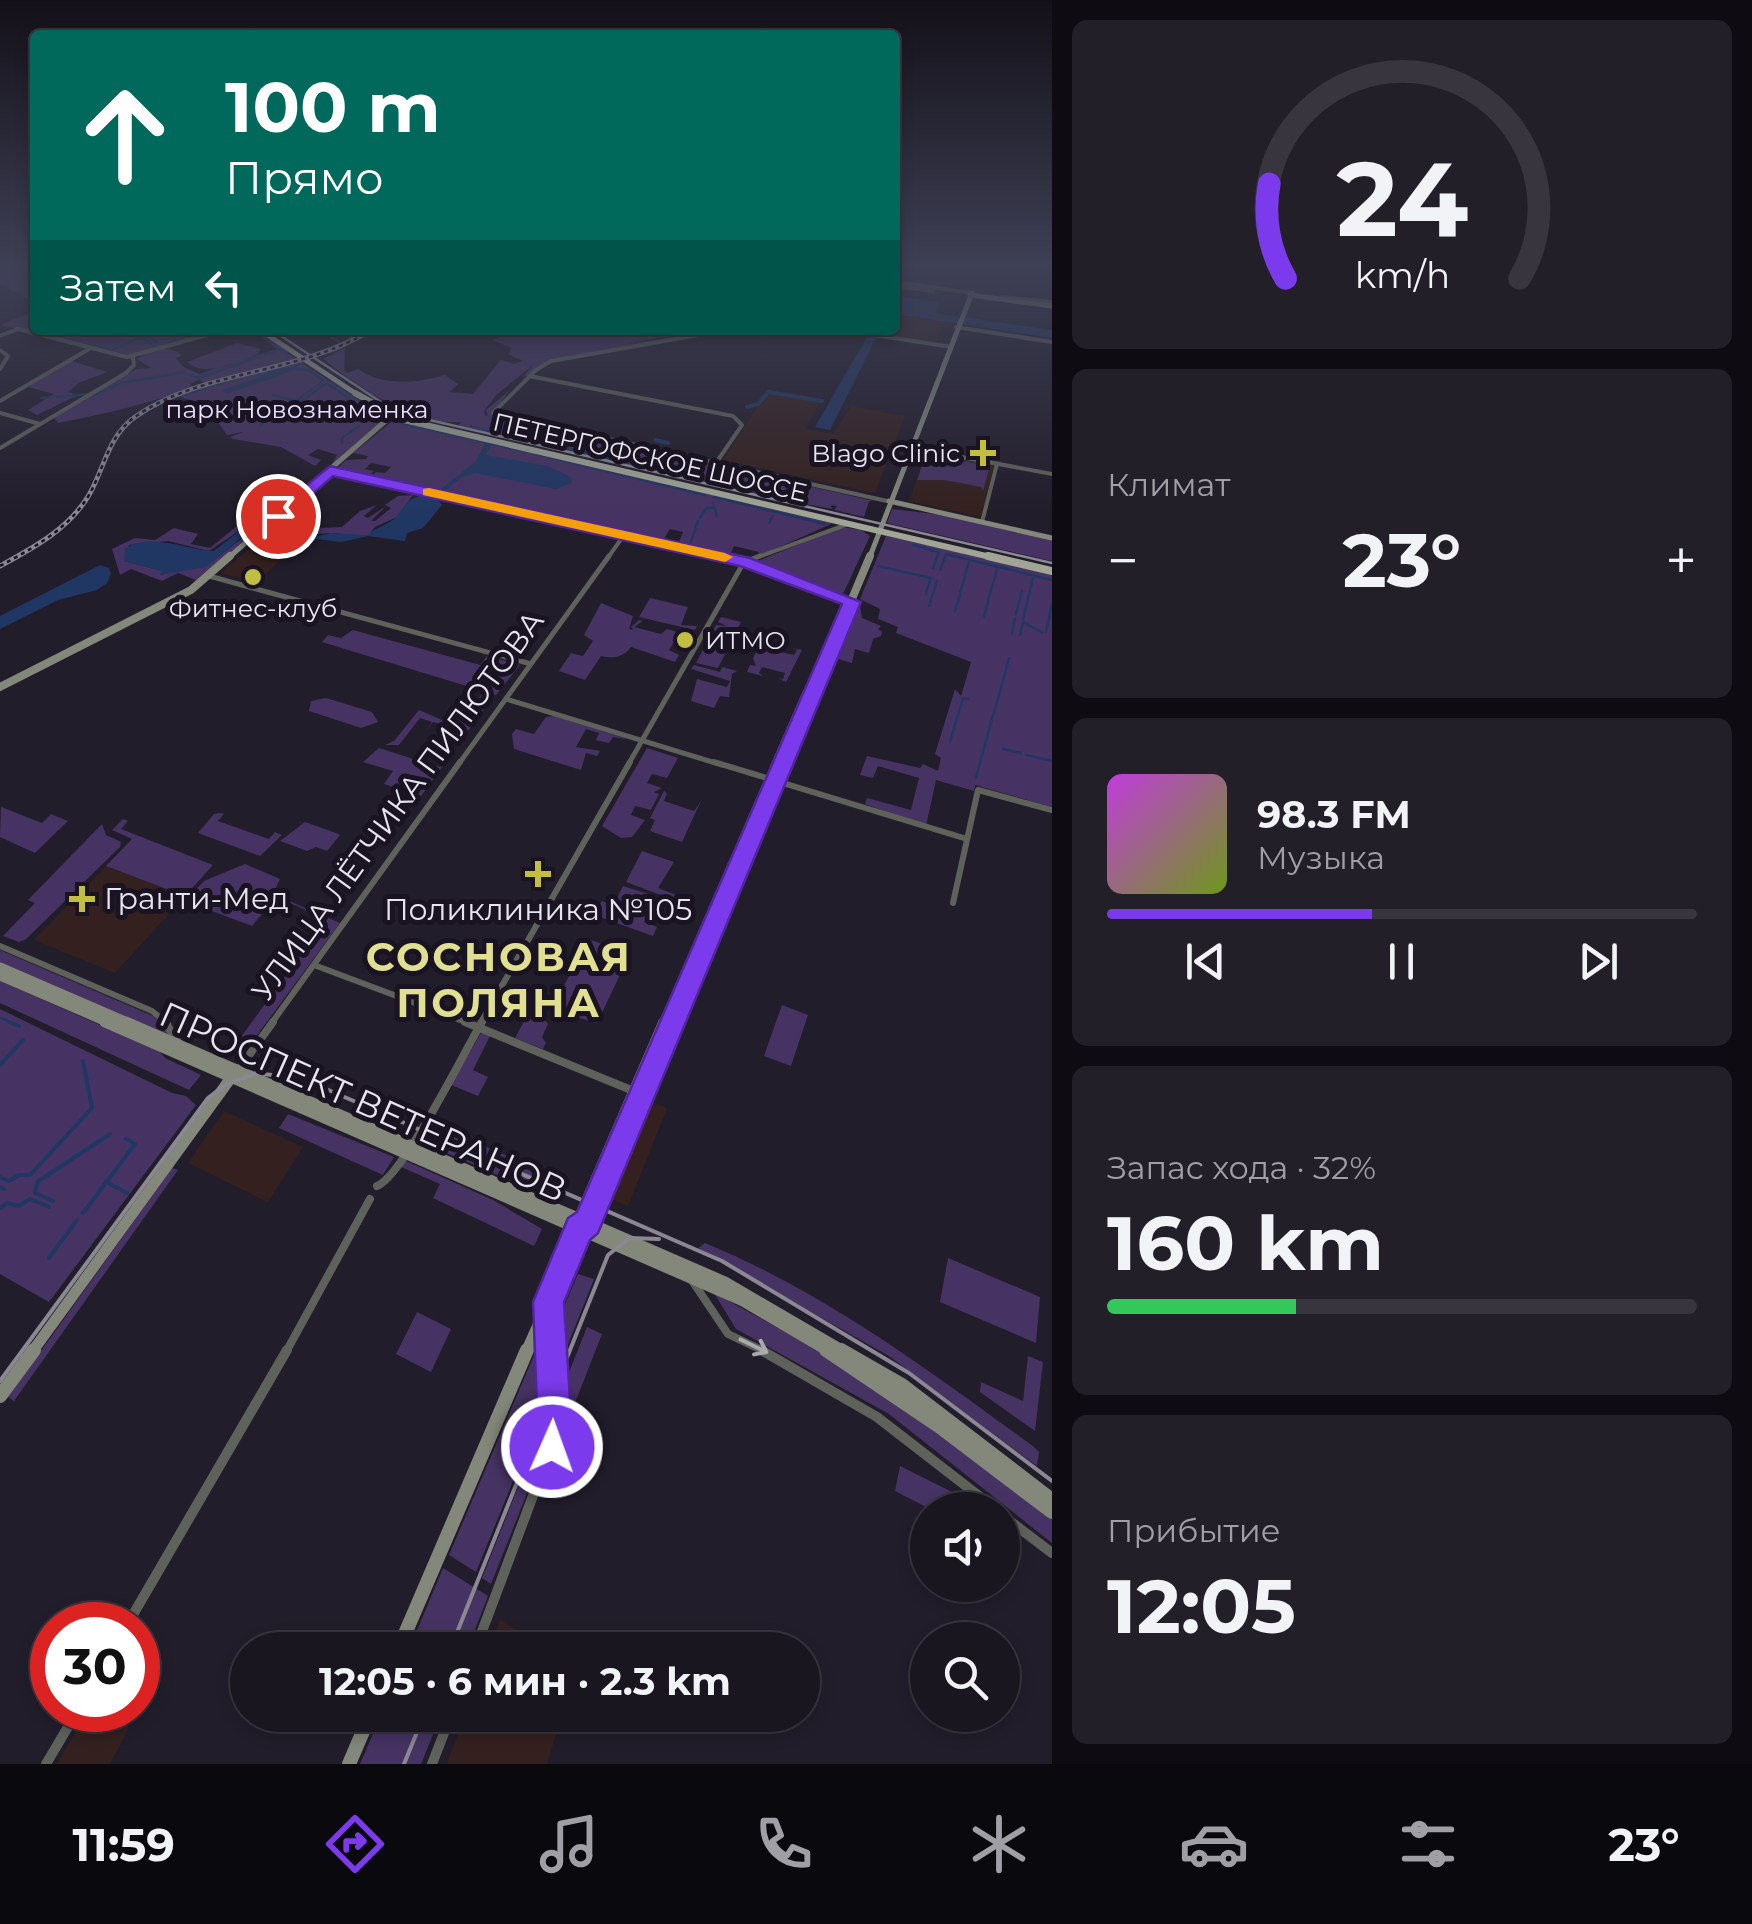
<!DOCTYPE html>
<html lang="ru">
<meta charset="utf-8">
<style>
:root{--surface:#1a1620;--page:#231f29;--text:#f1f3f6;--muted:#9f9fa5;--line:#38353e;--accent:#7c3aed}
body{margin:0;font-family:Montserrat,sans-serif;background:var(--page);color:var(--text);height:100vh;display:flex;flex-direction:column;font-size:38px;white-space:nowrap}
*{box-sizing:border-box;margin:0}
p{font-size:32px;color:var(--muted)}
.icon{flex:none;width:55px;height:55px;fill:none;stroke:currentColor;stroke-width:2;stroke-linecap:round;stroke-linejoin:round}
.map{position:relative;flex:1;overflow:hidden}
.side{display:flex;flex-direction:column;gap:20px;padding:20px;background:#0e0c12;width:700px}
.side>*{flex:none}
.guide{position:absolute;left:30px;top:30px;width:870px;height:305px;border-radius:10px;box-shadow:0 5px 15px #0003,0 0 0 2px var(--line);background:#00695c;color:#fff;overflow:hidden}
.tools{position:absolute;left:910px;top:1492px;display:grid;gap:20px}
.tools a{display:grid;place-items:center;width:110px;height:110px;border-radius:50%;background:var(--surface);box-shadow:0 5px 15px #0003,0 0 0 2px var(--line);font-size:50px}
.speed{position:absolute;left:30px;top:1602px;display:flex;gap:20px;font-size:50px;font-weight:700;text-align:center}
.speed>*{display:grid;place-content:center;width:130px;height:130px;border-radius:50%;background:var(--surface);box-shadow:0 5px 15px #0003,0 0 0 2px var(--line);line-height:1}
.speed .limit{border:15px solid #d22;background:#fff;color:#111}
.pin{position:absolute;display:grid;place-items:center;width:85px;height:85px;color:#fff;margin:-42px;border:5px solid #fff;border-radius:50%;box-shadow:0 2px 10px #0007}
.me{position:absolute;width:110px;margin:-55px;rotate:2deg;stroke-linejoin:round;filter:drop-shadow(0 0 8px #0008)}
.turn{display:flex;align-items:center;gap:35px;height:210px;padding:0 30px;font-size:45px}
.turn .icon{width:130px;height:130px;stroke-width:2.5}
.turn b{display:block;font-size:70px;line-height:85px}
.then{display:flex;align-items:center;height:95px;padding:0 30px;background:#0003;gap:20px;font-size:38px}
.big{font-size:75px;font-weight:700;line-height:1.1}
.side .widget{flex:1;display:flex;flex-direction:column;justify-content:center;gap:15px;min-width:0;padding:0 35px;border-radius:15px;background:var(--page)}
.side .dial{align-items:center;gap:0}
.dial svg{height:260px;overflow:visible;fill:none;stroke:var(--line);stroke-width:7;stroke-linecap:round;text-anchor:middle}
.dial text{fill:var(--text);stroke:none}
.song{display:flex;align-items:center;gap:30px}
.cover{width:120px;height:120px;border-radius:15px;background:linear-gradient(135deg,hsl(290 70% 55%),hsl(80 70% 35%))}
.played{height:10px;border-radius:5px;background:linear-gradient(90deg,var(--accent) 45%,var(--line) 45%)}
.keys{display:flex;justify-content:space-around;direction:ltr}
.heat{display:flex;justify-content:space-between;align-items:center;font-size:55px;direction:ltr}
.charge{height:15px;border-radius:8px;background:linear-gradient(90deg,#34c759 32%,var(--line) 0)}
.trip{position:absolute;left:230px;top:1632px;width:590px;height:100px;border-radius:50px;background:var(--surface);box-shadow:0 5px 15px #0003,0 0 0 2px var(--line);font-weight:700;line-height:100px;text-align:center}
.tab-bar{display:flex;height:160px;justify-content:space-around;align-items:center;background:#0a090d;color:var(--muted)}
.tab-bar .icon{width:70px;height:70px}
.tab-bar .current{color:var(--accent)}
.tab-bar b{font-size:45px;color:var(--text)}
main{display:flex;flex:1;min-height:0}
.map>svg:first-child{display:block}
</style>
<main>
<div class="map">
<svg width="1052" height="1764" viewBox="0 0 1052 1764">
<rect width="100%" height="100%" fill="#221d2b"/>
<path fill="#34211f" d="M895,315L945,322L936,342L885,335L887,330H895Z
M768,392L820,402L805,429L833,434L851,406L905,416L875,493L722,460Z
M927,452L995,465L981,517L909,501Z
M254,545L288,553L257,582L221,573Z
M106,866L185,896L115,973L34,940Z
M646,1100L667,1108L628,1206L606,1197Z
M224,1111L303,1147L268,1202L188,1163Z
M500,1620L551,1650H489Z
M88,1710H103L129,1728L110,1764H57Z
M465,1715H562L547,1764H447Z"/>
<path fill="#463363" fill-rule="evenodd" d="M0,265H35V302L0,284Z
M35,311V330H219L130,355L0,325Z
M253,330L385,418L331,466L337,455L318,449L308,455L321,460L315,466L281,447L233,439L230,437L243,432L227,435L205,404L180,397L252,374L205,385L200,379L190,384L193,388C149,403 106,414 58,423L54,418L136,369L151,368L137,359C150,350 168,344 182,355L176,358L182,366L199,374L277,349Z
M522,330L685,333L620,345L722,330L562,357L522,378L533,365L496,395L484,411L485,415L488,416L486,410L510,390L492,414L874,501H869L864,517L834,510L837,506L831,505L832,509L800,503L458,426L461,422C413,426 358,386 323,359L345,348L344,370L347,373L358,369C384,387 417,383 445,375L458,384L450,392L473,394L501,360L514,364L523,361L508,354L512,348L492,340Z
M237,343L261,349L258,354C237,361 206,379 187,362Z
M72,361L107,372L79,383L68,392L78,395L37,415L28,410L54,394L28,387Z
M394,420L831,523V524L757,557L759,552L734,546L729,557L667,542H679L683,532L670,529L662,542L370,478L376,472L385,473L391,467L371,463L365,469L374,471L367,477L340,471L338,468L346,460L366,459L368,456L353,453Z
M926,454L990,466L983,491L981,487L944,480H917Z
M413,495L397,517L375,527L368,536L331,533L268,538L279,530L342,527L360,511L377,505L364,516L368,518L386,506L371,521H375L391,508L385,505L398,496Z
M892,509L943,515L1052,539V561L887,523Z
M237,526H251L256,531L261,528L201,580L223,558L196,580L178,573L162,581L131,569L120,575L112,549L135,538L155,540L174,528L198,534L191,544L210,548ZM243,528L251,530L246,534L249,537L245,536L205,567L180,569L161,575L162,571L124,561L129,545L168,541L209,551Z
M842,527L861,530L870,536L843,594L755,562Z
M886,536L1052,572V807L975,785L974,791L936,780L926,826L865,804L867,798L911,810L919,778L878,766L873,778L860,775L867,756L920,768L923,764L938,771L941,758L935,754L955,689L961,696L971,662L896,633L898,627L878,619L880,609L860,599Z
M650,598L688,607L681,625L697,626L695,630L639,617Z
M601,603L633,616L629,629L634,630L631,627L639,620L643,621L634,627L661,634L667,629L680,633L669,650L679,655L675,662L631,647C624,657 613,659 601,656L585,680L559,671L571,653L583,656L593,641L584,635Z
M860,606L862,618L881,626L878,629L882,632L881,636L873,639L869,653L855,649L852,663L835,658Z
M721,617L741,622L718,668L696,663L716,625L727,626L718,622Z
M353,630L480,665L487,656L520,665L496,695L322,642L328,635L341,638Z
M762,640L779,644H774L772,650L794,655L797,650L792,648L802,650L786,682L778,678L783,679L785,673L762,667L759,673L763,676L747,672L750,665L756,666L753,658Z
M694,665L720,672L722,667L737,671L732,674L729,697L720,696L714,708L691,701L697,679L727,687L730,681L691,669Z
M481,695L494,697L467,732L433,722L426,731L432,722L420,718L399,745H385L394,741L419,710L442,720L446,715L461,720Z
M326,698L372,712L378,722L361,728L309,711L311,701Z
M554,716L627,739L613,737L609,743L596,740L599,733L586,729L576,747L600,751L597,756L586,753L581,770L514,749L512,734L516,729L534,734L546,717Z
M379,748L435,766L442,767L421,796L412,794L414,790L406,787V783L393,787L384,784L393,771L363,762Z
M647,748L678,758L667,778L652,774L647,783L662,788L654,792L659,794L651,810L635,806L631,815L645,820L632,837L621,838L602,826Z
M664,791L667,793L664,801L694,811L701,801L682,842L650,831L655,820L650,818Z
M1,807L42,823L51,814L68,821L35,853L0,837Z
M220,813L224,814L218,821L269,839L275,832L282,835L260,856L198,833L214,814Z
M123,819L128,821L121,829L213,865L185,896L106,866L132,839L112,830Z
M305,822L336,833L340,835L327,851L316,847L307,851L280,841Z
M102,824L106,835L121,842L120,847L25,940L19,942L3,936L35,903L28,900Z
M642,851L674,862L658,888L676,895L674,900L626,882Z
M245,864L280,879L273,894L340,923L252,1042L241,1037L327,919L276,897L252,926L185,901L204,881Z
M623,886L674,902L671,907L653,902L644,922L657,927L653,936L586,912L590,904L598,907L602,901L614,905Z
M588,939L630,954L597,1023L559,1012L561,1008L554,1005Z
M0,950L153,1016L166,1027L169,1036L0,963Z
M0,981L159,1051L165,1058L201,1075L189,1090L0,1003Z
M530,1000L546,1006L541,1015L548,1024L542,1037L546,1043L543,1049L515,1038L529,1012L520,1008L517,1014L511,1012L514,1006L526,1005Z
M782,1005L808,1015L791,1066L764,1056Z
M0,1009L172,1093L186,1096L196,1105L49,1302L0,1274Z
M481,1033L490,1036L473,1070L488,1077L478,1096L451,1085Z
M288,1114L394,1157L383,1175L279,1128Z
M432,1124L536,1168L528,1188L430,1146L425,1137Z
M404,1160L493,1200L542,1229L534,1246L433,1198L440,1184L401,1167Z
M172,1168L178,1170L14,1401L8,1397Z
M705,1243C826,1293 928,1370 1033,1446L1039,1452L1037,1466L889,1356L698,1248Z
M948,1258L1040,1297L1036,1343L940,1302Z
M578,1274L594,1279L561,1362V1314Z
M714,1293L837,1360L931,1422L1052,1519V1543L889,1414L736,1329Z
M417,1312L451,1329L431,1372L396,1354Z
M587,1327L602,1334L566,1426L564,1385Z
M541,1339L545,1343L548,1395L476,1572L449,1555Z
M1028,1356L1043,1362L1035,1431L980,1392L981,1382L1023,1401Z
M548,1412V1440L491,1584L482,1578Z
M900,1466L964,1498L962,1510H932L895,1491Z
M443,1568L488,1596L467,1650H409Z
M381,1715H441L421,1764H360Z"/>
<path fill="#213763" d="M895,296L939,302L935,313L1052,330V338L895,314Z
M871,330H880L830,430L815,427Z
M486,442L492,444L486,455L548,466L571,477L572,483L556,489L475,473L462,477L446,490L441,489L476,461Z
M420,496L438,500L442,505L423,528L407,533L405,541L368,536L341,542L308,538L331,533L368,535C376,526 388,526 396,517C406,508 405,499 420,496Z
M243,528L251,530L206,567L160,575L161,571L124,561L125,548C154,532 184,550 214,551Z
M100,565L109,568L111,574L107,583L97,590L58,600L0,629V616Z"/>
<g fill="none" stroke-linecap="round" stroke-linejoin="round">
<path stroke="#213763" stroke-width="2.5" d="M4,285L31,271
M28,326L35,323
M57,330L75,335
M180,330L186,332
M320,330L339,342
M142,337L151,344
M350,338L360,330
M157,342L147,336L162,330
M169,343L214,330
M83,344L112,350L141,337
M296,369L309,370L324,381
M269,372L287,368
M184,373L199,378L281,349
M258,375H271
M274,376L293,369
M332,381L379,414
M220,382L288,364L286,351L254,330
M327,383L374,416L384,418
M224,391L299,365
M228,392L272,377
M93,395L121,383L181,373
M273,395L296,401L321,383
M179,396L221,383
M41,398L88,394
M265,407L284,406
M287,412L325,384
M276,414L296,401
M400,423L528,452
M261,424L274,415
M471,427L541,443
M342,443V438L359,426
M545,444L708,481
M536,454L705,495
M714,497L825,524
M713,503L717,516
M700,518L706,508H714
M769,523L773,516
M690,544L698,521
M913,545L939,552L933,568
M878,566L931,578L929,584
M940,570L946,554L1052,580
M965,575L969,562
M994,581L997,568
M1031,587L1033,575
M960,592L965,577
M926,594L928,586
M933,594L937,581
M988,600L993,583
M929,606L932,596
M955,611L960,595
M1016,614L1022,591
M984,617L988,602
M1023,619L1030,590
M1046,632L1052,604
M1012,633L1015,618
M1020,635L1023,622L1043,633
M996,706L1009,658
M950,742L963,698L968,699
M1003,749L1021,753
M1026,755L1052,761
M976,778L995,708
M0,1018L15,1024"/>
<path stroke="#213763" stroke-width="4" d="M9,1022L19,1026
M0,1065L23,1040
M0,1177L9,1181L19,1175H30L92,1108L83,1061
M106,1182L127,1193
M0,1187L4,1189
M53,1201L35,1193L37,1182L110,1134
M0,1208L7,1203L19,1206L30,1199L49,1207
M83,1213L135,1144L126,1139
M49,1258L77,1220"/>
<path stroke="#213763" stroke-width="4" d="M747,407L758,404L768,392L822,401
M656,440L668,443"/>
<path stroke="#213763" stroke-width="6" d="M496,434L505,425"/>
<path stroke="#5f625a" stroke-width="4" d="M895,282L972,293
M895,286L933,291
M1002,297L1052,302
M956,327L1052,342
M727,330L551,361L536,370L493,413L887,501
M841,330L952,347
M0,336L18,329L127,357L225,330
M0,350L8,356L0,369
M303,358L338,348L366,330
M529,376L733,416L742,425L716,463
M0,401L89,349
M0,413L40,424
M908,447L1052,474
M0,448L126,373L134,365L133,357
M330,471L729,559
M982,522L997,464
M607,559L624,535
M753,559L848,524"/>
<path stroke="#5f625a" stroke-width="5" d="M717,556L744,562L852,602
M209,576L531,664
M506,699L722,765
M458,765L609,556
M628,765L744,562L760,556"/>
<path stroke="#5f625a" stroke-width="6" d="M714,762L967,839
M953,903L978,790L1052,810
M0,946L152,1011L168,1024
M314,965L471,1024
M271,1024L460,762
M480,1024L630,762"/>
<path stroke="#5f625a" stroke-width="8" d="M165,1022L179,1044
M465,1022L636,1092
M239,1069L273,1022
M377,1186C403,1176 464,1052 482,1022
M693,1282L728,1334L766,1352
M548,1306L550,1352
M286,1352L370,1199"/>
<path stroke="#5f625a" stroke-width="10" d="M761,1350L877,1417L997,1510
M1002,1515L1052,1553
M127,1625L287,1350
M475,1650L554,1440L550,1350
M46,1764L78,1710
M432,1764L451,1715"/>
<path stroke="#84887b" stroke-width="5" d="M970,295L1052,306
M889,501L1052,538
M227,559L390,417
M869,559L972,293"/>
<path stroke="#84887b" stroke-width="8" d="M0,687L191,590L230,556
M775,765L806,694
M782,765L870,556"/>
<path stroke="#84887b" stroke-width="9" d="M0,967L132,1024
M0,976L111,1024
M663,1024L777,762
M671,1024L784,762"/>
<path stroke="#84887b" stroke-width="11" d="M105,1022L743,1301L830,1352
M126,1022L725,1282L845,1352
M578,1221L664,1022
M32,1352L233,1075
M526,1352L673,1022"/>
<path stroke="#84887b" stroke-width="14" d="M826,1350L940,1427L1052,1512
M841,1350L902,1385L1052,1500
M0,1396L34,1350
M398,1650L527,1350
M349,1764L370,1715"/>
<path stroke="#a0a595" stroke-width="5" d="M260,330L358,395"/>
<path stroke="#a0a595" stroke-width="6" d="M355,393L404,420L999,559"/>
<path stroke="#a0a595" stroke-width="8" d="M988,556L1052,571"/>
<path stroke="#8b8793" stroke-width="2.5" d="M272,330L381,402L412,416L1052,563"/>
<path stroke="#8b8793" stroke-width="4" d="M0,1381L208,1098L225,1085L256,1073L303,1079L722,1261L909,1373L1052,1481
M450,1650L608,1255L630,1238L659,1239
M404,1764L424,1715"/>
<g stroke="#8b8793" stroke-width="5">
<path id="rail" d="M0,566C33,548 69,529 89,495C104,469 108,436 135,417C203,369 296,376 371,330"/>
</g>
<use href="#rail" stroke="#191322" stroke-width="2.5" stroke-dasharray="4" stroke-linecap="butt"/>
</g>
<defs><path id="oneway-shaft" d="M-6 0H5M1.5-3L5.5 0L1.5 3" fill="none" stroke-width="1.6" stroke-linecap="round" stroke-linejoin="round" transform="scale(2.5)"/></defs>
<use stroke="#aaaaac" href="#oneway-shaft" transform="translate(754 1346) rotate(26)"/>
<linearGradient id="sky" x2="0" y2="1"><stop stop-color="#131018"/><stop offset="0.52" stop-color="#3e4055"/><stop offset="1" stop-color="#3e4055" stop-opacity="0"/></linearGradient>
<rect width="1052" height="512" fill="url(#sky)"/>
<path fill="#7c3aed" stroke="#51269a" stroke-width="2.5" d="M330,466L750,558L861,602L598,1233L590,1240L564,1302L572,1432L564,1459L552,1464L540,1459L535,1447L538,1432L533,1302L568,1218L577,1212L842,604L740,566L333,476L284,519H273V513Z"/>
<path fill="#f59e0b" d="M429,488L725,553L733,557L725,562L423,495V489Z"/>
<g fill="#c1be40" stroke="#191322" stroke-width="4">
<path d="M978 438h10v10h10v10h-10v10h-10v-10h-10v-10h10z"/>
<circle cx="253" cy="577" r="10"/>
<circle cx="685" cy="640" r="10"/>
<path d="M533 859h10v10h10v10h-10v10h-10v-10h-10v-10h10z"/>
<path d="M77 884h10v10h10v10h-10v10h-10v-10h-10v-10h10z"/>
</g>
<g text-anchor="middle" stroke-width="10" stroke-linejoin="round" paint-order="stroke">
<g font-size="25" fill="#e9defe" stroke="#191322">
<text x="297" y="418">парк Новознаменка</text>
</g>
<g font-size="25" fill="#e8e4ef" stroke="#191322" text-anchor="end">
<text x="960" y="462">Blago Clinic</text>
<text x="253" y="617" text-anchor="middle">Фитнес-клуб</text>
<text x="705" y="649" text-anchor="start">ИТМО</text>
</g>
<g font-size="25" fill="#e8e4ef" stroke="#191322">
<text transform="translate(650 457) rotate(13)" y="9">ПЕТЕРГОФСКОЕ ШОССЕ</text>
</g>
<g font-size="30" fill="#e8e4ef" stroke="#191322">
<text transform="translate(398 806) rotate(-54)" y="10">УЛИЦА ЛЁТЧИКА ПИЛЮТОВА</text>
</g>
<g font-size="30" fill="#e8e4ef" stroke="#191322" text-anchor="start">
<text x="104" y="909">Гранти-Мед</text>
<text x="538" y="920" text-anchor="middle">Поликлиника №105</text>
</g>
<g font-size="35" fill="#e8e4ef" stroke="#191322">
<text transform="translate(363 1102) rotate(24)" y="12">ПРОСПЕКТ ВЕТЕРАНОВ</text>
</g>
<g font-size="40" font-weight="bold" letter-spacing="2.5" fill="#e1e092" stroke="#191322">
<text x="499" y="971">СОСНОВАЯ<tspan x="499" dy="46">ПОЛЯНА</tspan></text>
</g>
</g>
</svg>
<div class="tools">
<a><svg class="icon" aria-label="sound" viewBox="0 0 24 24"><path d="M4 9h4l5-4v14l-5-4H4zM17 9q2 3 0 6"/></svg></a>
<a><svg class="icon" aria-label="search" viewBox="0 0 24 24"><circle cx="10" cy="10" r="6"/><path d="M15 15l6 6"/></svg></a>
</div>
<div class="speed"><div class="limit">30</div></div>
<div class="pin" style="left:278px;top:516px;background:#d93025"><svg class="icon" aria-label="arrive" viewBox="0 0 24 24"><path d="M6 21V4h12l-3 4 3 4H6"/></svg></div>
<svg class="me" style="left:552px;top:1447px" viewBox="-20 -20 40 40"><circle r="17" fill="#7c3aed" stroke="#fff" stroke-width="3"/><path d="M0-11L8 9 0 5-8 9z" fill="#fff"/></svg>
<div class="trip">12:05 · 6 мин · 2.3 km</div>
<div class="guide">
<div class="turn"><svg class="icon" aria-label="ahead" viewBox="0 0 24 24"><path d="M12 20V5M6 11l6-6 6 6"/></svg><div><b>100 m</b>Прямо</div></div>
<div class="then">Затем<svg class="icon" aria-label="left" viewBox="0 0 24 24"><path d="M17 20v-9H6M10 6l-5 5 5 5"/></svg></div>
</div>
</div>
<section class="side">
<div class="widget dial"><svg viewBox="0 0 100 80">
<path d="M14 69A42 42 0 1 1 86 69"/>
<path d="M14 69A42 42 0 0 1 9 40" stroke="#7c3aed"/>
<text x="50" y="56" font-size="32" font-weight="700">24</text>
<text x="50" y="72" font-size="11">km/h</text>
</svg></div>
<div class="widget"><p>Климат</p>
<div class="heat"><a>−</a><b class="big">23°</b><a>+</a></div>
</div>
<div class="widget">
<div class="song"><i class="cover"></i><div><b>98.3 FM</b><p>Музыка</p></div></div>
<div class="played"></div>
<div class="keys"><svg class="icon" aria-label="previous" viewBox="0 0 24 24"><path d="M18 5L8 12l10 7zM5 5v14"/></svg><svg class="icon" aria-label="pause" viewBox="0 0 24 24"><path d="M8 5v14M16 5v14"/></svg><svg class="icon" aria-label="next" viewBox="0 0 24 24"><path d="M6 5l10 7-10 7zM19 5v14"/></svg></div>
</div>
<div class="widget"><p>Запас хода · 32%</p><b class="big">160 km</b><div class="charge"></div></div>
<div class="widget"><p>Прибытие</p><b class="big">12:05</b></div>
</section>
</main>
<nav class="tab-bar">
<b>11:59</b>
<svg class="icon current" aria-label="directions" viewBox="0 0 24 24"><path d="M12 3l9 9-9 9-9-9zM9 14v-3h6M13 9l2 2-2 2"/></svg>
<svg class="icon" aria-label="music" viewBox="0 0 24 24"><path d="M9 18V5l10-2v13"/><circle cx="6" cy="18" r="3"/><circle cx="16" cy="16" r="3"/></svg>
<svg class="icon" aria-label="phone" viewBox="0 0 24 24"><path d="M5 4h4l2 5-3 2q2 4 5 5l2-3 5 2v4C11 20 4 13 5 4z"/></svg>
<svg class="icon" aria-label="climate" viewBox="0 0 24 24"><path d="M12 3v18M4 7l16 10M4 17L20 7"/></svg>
<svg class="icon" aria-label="car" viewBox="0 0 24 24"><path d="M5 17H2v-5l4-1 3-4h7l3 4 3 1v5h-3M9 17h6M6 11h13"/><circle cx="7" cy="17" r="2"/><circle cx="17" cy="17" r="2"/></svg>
<svg class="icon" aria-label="filters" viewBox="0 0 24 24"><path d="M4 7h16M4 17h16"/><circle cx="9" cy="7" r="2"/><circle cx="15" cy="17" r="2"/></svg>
<b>23°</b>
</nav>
